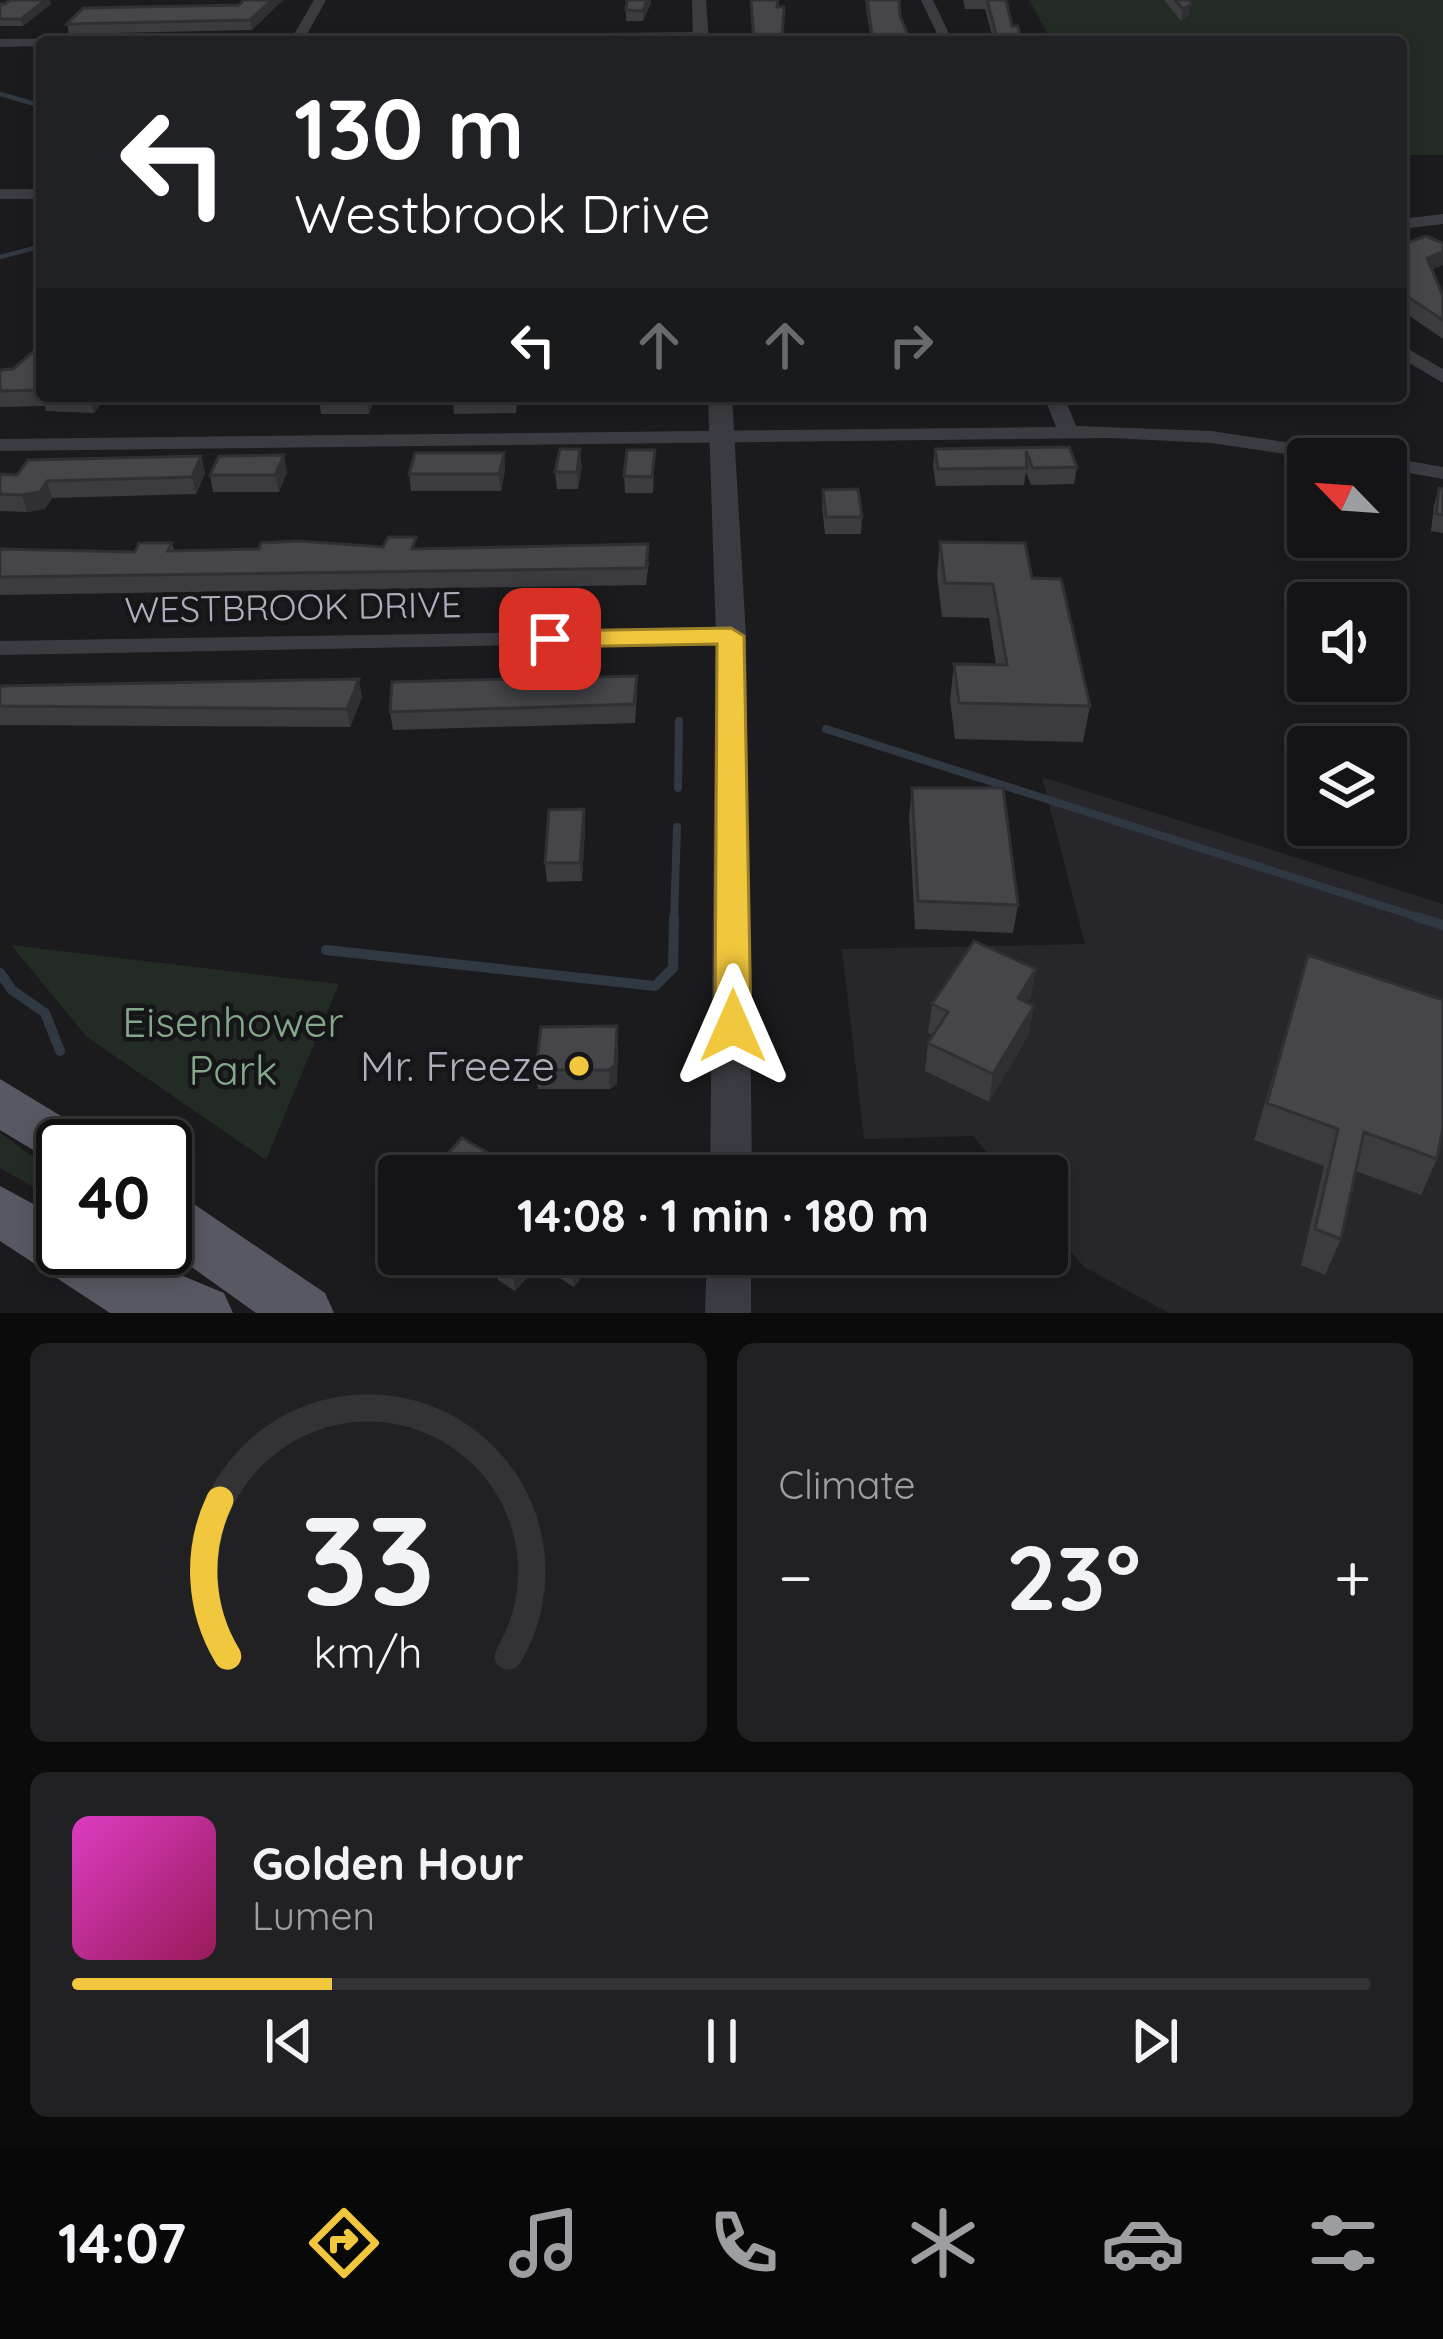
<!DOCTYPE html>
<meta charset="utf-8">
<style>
:root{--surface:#141416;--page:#212123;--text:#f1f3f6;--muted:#9d9ea1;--line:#333335;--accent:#f1c73e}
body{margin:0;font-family:Quicksand,sans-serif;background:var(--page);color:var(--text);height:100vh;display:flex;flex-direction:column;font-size:45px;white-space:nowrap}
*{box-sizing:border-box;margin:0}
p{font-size:39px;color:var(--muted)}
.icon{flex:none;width:66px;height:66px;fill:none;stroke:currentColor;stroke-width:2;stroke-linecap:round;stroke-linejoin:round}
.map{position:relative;height:1313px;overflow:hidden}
.sheet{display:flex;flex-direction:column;gap:30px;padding:30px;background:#0b0b0c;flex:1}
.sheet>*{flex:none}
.hud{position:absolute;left:36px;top:36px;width:1371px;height:366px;border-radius:12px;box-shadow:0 6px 18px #0003,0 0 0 3px var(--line);background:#202124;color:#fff;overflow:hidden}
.needle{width:78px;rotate:295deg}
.buttons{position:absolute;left:1287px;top:438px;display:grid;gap:24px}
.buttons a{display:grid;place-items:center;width:120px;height:120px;border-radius:12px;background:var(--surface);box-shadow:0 6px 18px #0003,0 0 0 3px var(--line);font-size:60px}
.speed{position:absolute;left:36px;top:1119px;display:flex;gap:24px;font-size:60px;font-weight:700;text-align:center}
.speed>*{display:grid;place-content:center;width:156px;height:156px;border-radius:50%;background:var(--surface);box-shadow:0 6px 18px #0003,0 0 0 3px var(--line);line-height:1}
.speed .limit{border:6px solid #111;border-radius:18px;background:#fff;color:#111}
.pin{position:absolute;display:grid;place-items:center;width:102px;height:102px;color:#fff;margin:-51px;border-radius:24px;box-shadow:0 6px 18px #0006}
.me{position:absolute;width:132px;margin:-66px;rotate:0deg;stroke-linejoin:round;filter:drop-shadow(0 0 9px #0008)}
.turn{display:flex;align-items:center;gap:42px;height:252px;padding:0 60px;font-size:54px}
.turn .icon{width:156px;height:156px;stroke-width:2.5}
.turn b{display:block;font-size:84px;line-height:102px}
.lanes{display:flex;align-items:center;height:114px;padding:0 60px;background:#0003;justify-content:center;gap:60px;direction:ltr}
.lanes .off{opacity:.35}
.big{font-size:90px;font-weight:800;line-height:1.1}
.sheet .card{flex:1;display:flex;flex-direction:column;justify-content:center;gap:18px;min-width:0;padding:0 42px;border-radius:18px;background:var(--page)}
.sheet .dial{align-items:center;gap:0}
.dial svg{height:312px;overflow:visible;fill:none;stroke:var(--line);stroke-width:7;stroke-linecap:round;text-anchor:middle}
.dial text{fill:var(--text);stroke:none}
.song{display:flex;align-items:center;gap:36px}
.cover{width:144px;height:144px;border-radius:18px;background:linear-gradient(135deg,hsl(310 70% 55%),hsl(330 70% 35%))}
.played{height:12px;border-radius:6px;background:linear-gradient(90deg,var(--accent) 20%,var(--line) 20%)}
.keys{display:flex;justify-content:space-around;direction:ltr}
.heat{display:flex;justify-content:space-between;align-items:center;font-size:66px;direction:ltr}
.sheet .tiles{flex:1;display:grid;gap:30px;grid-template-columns:1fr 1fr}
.card:last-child{grid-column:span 2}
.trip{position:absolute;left:378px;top:1155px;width:690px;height:120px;border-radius:12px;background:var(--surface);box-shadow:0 6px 18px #0003,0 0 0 3px var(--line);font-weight:800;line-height:120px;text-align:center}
.dock{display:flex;height:192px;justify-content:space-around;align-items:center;background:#080809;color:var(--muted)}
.dock .icon{width:84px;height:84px}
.dock .active{color:var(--accent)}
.dock b{font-size:54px;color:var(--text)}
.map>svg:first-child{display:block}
</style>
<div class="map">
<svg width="1443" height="1313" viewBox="0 0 1443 1313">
<rect width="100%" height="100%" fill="#1b1a1d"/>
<path fill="#27262a" d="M1042,777L1443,904V1313H1169L1084,1267L1047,1223V1176H1007L973,1136L864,1139L842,949L1085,944Z"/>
<path fill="#222b24" d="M1029,0H1443V155H1401V42H1052Z
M11,945L339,984L266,1160L87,1037Z
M0,1133L63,1178V1204L0,1168Z"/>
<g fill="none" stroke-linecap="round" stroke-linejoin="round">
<path stroke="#303841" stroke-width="4.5" d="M0,94L42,106
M0,257L42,246"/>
<path stroke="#303841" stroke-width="8" d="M826,729L1427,920
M678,788L679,721
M674,920L677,827"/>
<path stroke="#303841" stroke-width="10" d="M1417,917L1443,925
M326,950L655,986L673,968L674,917
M0,973L12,990L45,1013L60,1051"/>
<path fill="#3b3c42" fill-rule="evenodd" d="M314,0H326L306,36L701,32L707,36L701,40L42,42V46L0,47V39L293,36Z
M921,0H933L953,42H941Z
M0,189H42V199H0Z
M1443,214V224L1401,229V219Z
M1401,345L1443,369V383L1401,358Z
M1044,396H1064L1076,426L1211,431L1359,453L1369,459H1318L1211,443L1111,438L0,451V439L1056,427Z
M1386,457L1443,467V479L1386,469V459H1379Z
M731,629L739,631L743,636L739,641L0,655V641Z"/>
<path fill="#3b3c42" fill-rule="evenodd" d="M692,0H706L709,42H693Z
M708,396H732L746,636L752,1176H710L716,636Z
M707,1254H751V1313H705Z"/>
<path fill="#575861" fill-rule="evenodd" d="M0,1079L84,1130L92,1146H63V1168L0,1130Z
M0,1186L63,1220V1248H108L132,1263L142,1259L224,1293L233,1313H110L0,1241Z
M165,1191L185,1198L325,1293L334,1313H256L165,1248Z"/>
</g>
<path fill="#3b3b40" d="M244,0H283L252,30L69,34L67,24L239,5Z
M865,0H899L900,16L911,42L871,41Z
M963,0H1006L1012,26L1021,42H994L985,9H965Z
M1164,0H1189V15L1181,21Z
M651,3L643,21H626V10Z
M0,4H51L23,26H0Z
M1443,243V265L1432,269L1443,296V339L1401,310V245Z
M42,344V396H107L94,413L46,411L45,406L0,407V370L13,369Z
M319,396H376L369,414H321Z
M453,396H518L516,413L454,414Z
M806,396H856L855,405H806Z
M951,396H990L989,403H952Z
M1112,396H1161L1160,401L1114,400Z
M1069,447L1077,467L1074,484L1031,485L1026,472L1024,485L936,486L933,466L935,449Z
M655,450L653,493H625L624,476Z
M504,453L505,470L501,491H411L409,474Z
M201,456L205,473L196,494L52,498L45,509L27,512L0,511V474L17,475Z
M582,466L578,489H557L555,472Z
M287,472L279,492H213L210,475Z
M1439,488L1443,489V533L1431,531L1434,505Z
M823,490L862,517L861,534H825L822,506Z
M940,542L1032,578L1090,706L1083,742L955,739L950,700L954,664L996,665L989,618L942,617L937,575Z
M172,543L174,551L418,549L649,561L646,585L0,595V549L135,552Z
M0,686L362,697L350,727L0,725Z
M637,694L635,723L393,730L390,712Z
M912,788L1018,905L1013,933L915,929L909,816Z
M585,827L582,881L547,882L545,863Z
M1308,955L1437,1159L1421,1195L1356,1171L1341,1239L1325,1275L1301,1265L1324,1166L1254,1140Z
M1031,997L1027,1003L1029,1034L989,1102L925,1071L928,1043L933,1035L928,1033L932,1004Z
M618,1045L617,1084L610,1089H538L536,1070Z
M494,1254H600L574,1287L539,1265L515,1291L498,1280Z"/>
<path fill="#303034" d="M45,0H50L51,4L23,26L21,19Z
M272,0H283L252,30L250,20Z
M647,0H651V3L643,21V11Z
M1191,4L1189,15L1181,21L1183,9Z
M1443,252V265L1423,273L1427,258Z
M91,396H107L94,413L90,397Z
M367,396H376L369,414L366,398Z
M580,449L582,466L578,489L577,472Z
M504,453L505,470L501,491L499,474Z
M284,455L287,472L279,492L275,475Z
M201,456L205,473L196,494L192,477Z
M47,481L52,498L45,509L27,512L22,495Z
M359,679L362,697L350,727L347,709Z
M584,809L585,827L582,881L580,863Z
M1036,969L1031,997L1013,1027L1018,998Z
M1034,1006L1029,1034L989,1102L993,1074Z
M617,1026V1084L610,1089L609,1070Z
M520,1254H537L539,1265L515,1291L511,1263Z
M576,1254H600L574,1287L572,1260Z"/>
<path fill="#45454a" stroke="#303034" stroke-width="3" d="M10,0H45L21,19H0V4H5Z
M244,0H272L250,20L67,24L83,8L239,5Z
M627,0H647L643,11L626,10Z
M751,0H778L777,7H784L782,41L797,42H754Z
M867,0H899L900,16L911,42H831L873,41Z
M987,0H1006L1012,26H1018L1021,42H998Z
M1175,0H1189L1191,4L1183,9Z
M520,38L522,42H493Z
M55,40H232L230,42H53Z
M1426,236L1443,243V252L1427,258L1443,296V320L1405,295L1401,284V245Z
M42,344V390L0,391V370L13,369Z
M319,396H367L366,398H318Z
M453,396H515L452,398Z
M1069,447L1077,467L1033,468L1026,451L1027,468L938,469L935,449Z
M560,449H580L577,472H555Z
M627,450H655L652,477L624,476Z
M415,453H504L499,474H409Z
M284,455L275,475H210L219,456Z
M201,456L192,477L47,481L40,492L22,495L0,494V474L17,475L28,460Z
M1439,488L1443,489V515L1436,514Z
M858,489L862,517H826L823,490Z
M388,537H416L412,549L648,544L646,568L0,577V549L135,552L139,543H172L168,551L259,549L261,543L298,541L383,547Z
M940,542L1025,543L1032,578L1061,579L1090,706L959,703L954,664L1007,665L993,584L945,583Z
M637,676L634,704L390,712L392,682Z
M359,679L347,709L0,706V686Z
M912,788H1003L1018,905L918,901Z
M584,809L580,863H545L549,810Z
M974,941L1036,969L1018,998L1034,1006L993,1074L928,1043L948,1012L932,1004Z
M1308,955L1443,1000V1127L1437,1159L1364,1132L1341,1239L1315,1229L1338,1129L1267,1103Z
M617,1026L615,1065L609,1070H536L541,1027Z
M462,1138L528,1176H445L434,1169Z
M496,1254H520L511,1263Z"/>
<path fill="#f1c73e" stroke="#9d8128" stroke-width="3" d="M731,628L744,636L751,1026L745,1036H720L715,1026L717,644L550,647L536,639L550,631Z"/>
<circle fill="#f1c73e" stroke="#161518" stroke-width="4.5" cx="579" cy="1066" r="12"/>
<g text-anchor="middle" stroke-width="9" stroke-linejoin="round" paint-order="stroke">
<g font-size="36" fill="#adb0bc" stroke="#161518">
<text transform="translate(293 607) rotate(-1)" y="13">WESTBROOK DRIVE</text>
</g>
<g font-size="42" fill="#85a78a" stroke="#161518">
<text x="233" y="1037">Eisenhower<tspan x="233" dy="48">Park</tspan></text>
</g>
<g font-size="42" fill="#adb0bc" stroke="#161518" text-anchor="end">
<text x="555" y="1081">Mr. Freeze</text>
</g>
</g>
</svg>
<div class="buttons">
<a><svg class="needle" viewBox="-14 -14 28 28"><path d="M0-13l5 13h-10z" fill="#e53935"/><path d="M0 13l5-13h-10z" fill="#9d9ea1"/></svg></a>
<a><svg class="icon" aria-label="sound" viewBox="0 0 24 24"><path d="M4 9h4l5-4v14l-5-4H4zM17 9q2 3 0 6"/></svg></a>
<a><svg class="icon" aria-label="layers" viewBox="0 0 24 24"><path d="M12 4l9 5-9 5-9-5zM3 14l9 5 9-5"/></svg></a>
</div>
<div class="speed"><div class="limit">40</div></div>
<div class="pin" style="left:550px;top:639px;background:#d93025"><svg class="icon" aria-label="arrive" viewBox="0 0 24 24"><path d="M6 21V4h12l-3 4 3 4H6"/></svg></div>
<svg class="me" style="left:733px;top:1026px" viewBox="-20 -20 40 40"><path d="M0-17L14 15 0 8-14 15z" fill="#f1c73e" stroke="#fff" stroke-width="4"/></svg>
<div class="trip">14:08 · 1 min · 180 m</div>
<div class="hud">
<div class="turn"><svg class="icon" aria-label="left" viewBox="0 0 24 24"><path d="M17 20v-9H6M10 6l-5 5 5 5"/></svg><div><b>130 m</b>Westbrook Drive</div></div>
<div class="lanes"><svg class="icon" aria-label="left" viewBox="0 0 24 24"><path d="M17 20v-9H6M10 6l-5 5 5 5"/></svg><svg class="icon off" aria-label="ahead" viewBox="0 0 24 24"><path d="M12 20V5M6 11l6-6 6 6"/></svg><svg class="icon off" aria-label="ahead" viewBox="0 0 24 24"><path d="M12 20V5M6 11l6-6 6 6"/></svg><svg class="icon off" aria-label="right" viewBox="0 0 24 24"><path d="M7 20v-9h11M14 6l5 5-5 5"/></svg></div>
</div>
</div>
<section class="sheet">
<div class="tiles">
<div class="card dial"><svg viewBox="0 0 100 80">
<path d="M14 69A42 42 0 1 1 86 69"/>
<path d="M14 69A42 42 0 0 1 12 29" stroke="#f1c73e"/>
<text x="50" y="56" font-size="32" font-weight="700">33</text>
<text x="50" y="72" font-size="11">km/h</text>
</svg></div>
<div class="card"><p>Climate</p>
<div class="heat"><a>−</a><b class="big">23°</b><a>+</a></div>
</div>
<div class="card">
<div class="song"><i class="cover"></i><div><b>Golden Hour</b><p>Lumen</p></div></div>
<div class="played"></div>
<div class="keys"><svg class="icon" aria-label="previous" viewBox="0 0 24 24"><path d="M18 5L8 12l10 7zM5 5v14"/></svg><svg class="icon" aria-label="pause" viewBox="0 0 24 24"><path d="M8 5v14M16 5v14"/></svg><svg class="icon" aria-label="next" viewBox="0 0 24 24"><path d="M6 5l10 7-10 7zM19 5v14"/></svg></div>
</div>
</div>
</section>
<nav class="dock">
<b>14:07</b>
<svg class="icon active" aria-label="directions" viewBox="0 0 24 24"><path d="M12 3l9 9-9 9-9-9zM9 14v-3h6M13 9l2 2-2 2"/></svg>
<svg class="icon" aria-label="music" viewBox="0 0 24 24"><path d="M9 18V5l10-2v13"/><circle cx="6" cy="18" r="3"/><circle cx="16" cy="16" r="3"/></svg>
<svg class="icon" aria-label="phone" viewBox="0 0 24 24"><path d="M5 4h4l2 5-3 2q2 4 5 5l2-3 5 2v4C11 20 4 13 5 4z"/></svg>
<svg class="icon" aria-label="climate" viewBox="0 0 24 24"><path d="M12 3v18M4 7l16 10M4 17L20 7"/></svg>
<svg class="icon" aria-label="car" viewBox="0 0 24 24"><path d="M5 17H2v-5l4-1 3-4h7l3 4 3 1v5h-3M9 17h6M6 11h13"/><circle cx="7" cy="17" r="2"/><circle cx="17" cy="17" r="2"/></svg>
<svg class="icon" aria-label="filters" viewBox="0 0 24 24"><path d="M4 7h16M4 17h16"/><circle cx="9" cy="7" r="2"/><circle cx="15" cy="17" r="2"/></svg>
</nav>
